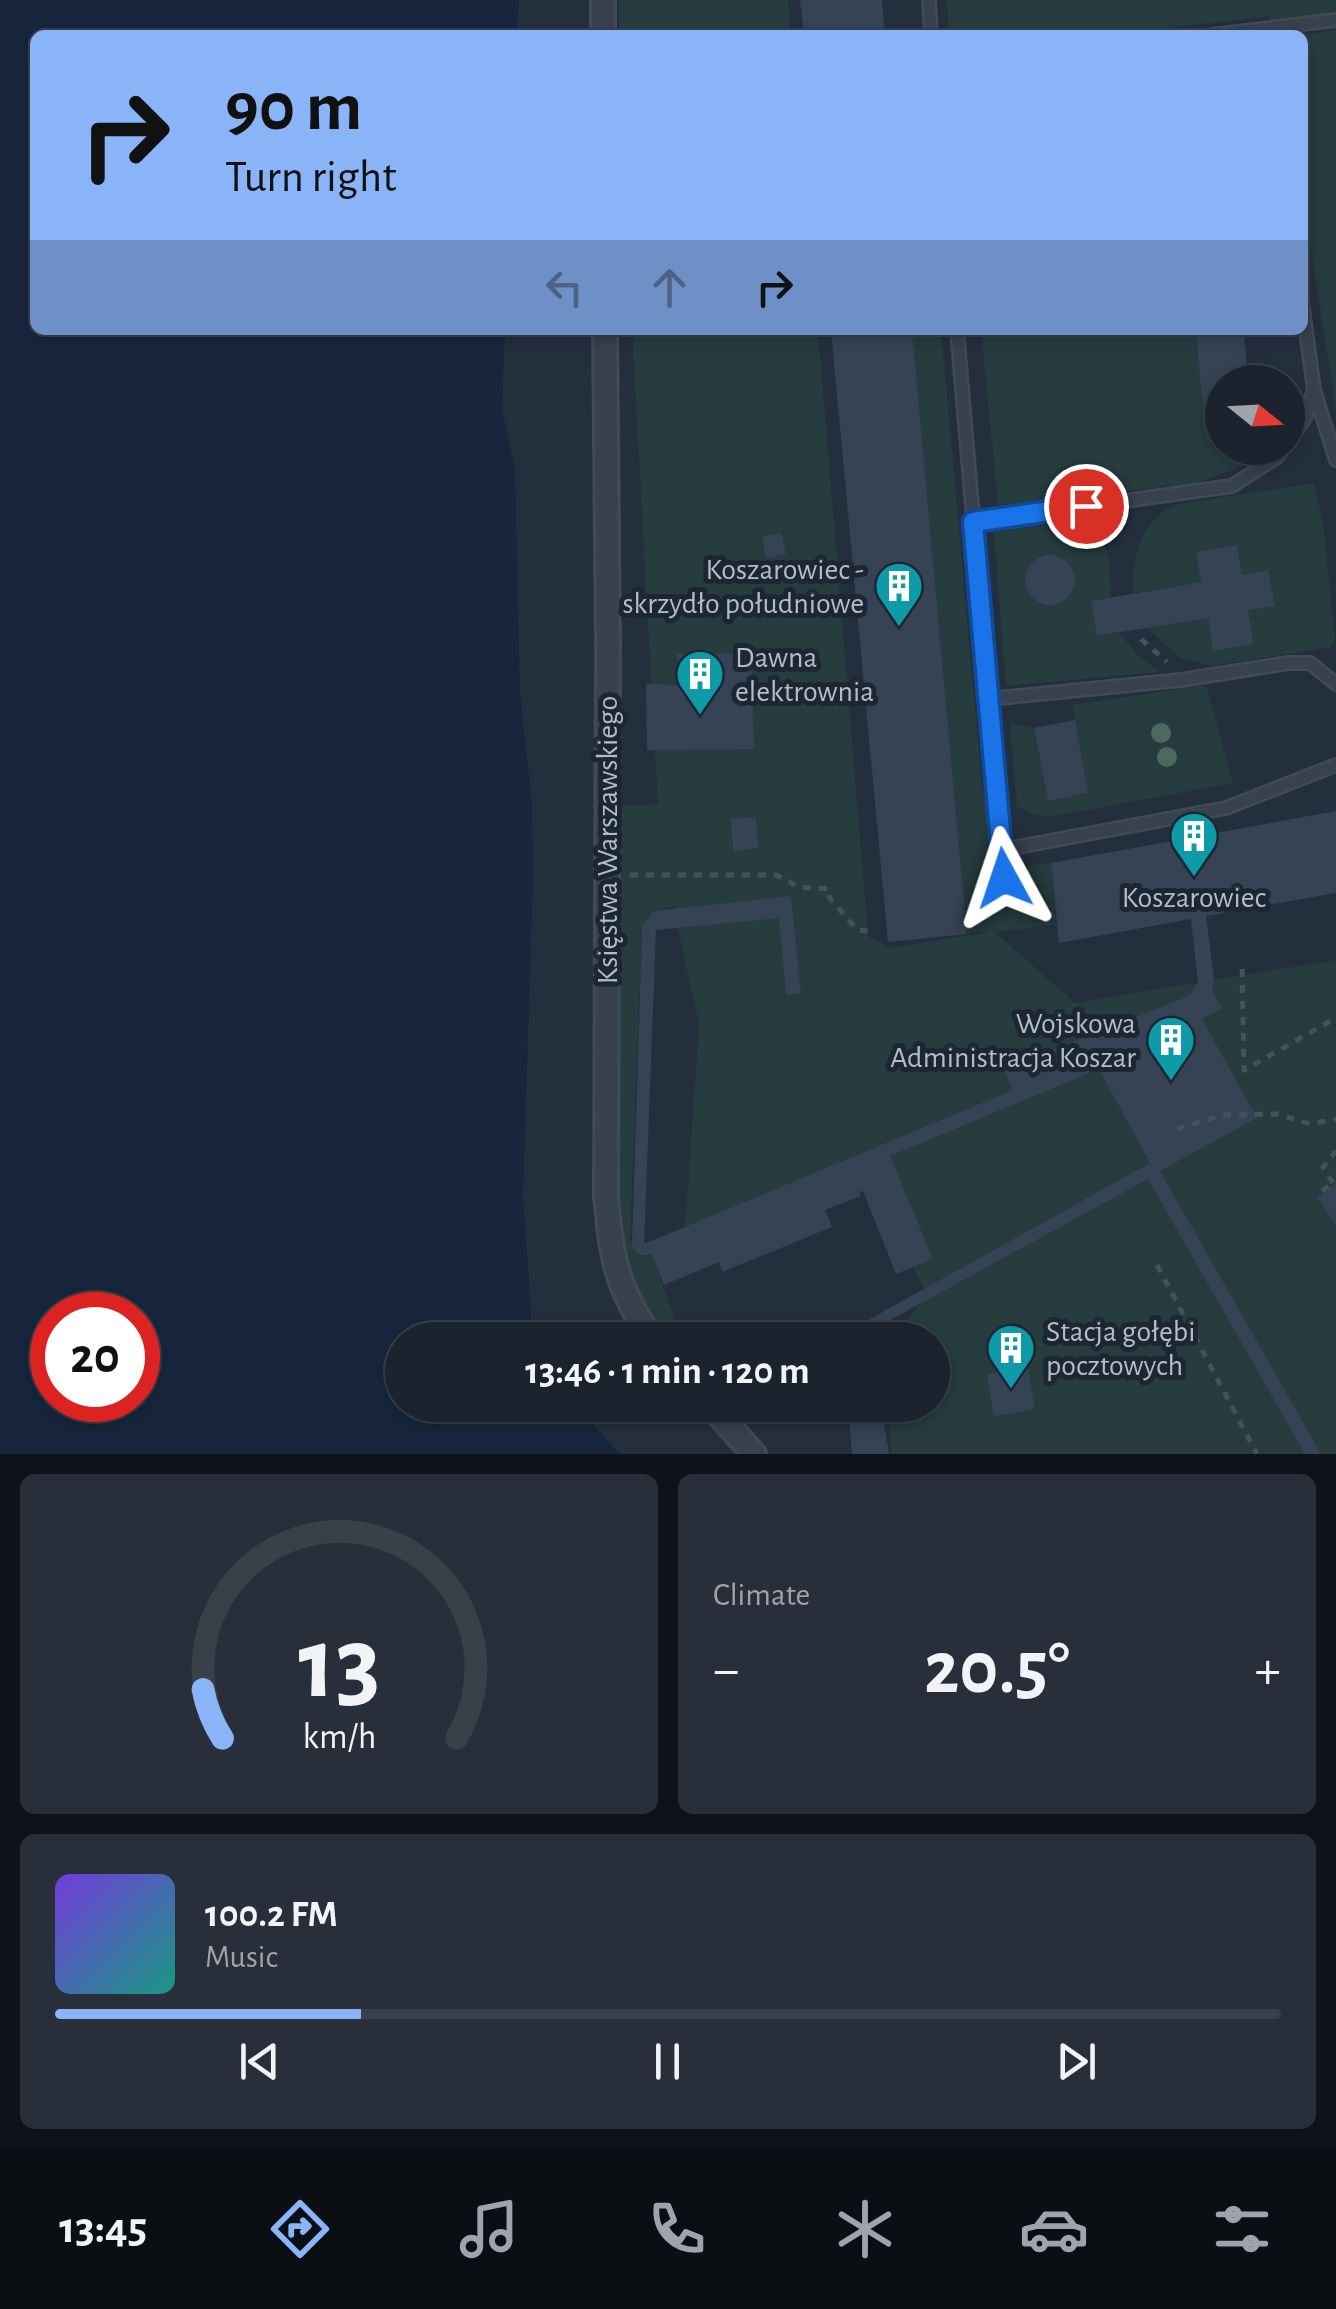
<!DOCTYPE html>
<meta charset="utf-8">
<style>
:root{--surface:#1b232e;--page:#282f3a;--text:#f1f3f6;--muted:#a0a4aa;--line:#39404a;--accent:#8ab4f8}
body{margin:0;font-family:"Alegreya Sans",sans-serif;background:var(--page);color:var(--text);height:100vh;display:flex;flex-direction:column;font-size:38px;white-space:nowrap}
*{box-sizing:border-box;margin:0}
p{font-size:32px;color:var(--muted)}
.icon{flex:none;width:55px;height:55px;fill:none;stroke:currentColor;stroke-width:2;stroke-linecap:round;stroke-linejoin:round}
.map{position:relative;height:1454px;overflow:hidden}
.panel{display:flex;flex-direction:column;gap:20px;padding:20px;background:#0f1319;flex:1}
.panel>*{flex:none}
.hud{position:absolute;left:30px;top:30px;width:1278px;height:305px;border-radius:15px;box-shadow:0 5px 15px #0003,0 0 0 2px var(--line);background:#8ab4f8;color:#111;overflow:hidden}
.needle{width:65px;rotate:108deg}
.tools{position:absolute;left:1205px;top:365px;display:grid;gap:20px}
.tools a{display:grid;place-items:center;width:100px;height:100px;border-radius:50%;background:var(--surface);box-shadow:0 5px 15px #0003,0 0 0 2px var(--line);font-size:50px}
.speed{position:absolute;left:30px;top:1292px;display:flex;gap:20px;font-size:50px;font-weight:700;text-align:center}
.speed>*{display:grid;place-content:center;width:130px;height:130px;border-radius:50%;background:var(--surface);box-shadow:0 5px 15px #0003,0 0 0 2px var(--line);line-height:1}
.speed .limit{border:15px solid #d22;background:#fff;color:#111}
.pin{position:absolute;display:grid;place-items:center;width:85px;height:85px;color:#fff;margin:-42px;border:5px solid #fff;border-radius:50%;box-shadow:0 2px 10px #0007}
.me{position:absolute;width:110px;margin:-55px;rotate:355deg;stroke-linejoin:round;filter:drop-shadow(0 0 8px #0008)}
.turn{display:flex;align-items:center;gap:35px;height:210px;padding:0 30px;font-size:45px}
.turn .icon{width:130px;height:130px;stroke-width:2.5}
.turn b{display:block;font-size:70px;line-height:85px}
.lanes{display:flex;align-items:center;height:95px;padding:0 30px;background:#0003;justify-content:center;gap:50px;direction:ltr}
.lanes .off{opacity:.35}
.big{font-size:75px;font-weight:700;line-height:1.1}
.panel .widget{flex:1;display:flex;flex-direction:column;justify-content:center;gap:15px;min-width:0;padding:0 35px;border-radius:15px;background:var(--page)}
.panel .dial{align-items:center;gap:0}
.dial svg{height:260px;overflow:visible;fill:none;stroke:var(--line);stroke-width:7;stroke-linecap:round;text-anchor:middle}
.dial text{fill:var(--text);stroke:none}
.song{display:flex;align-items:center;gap:30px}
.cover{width:120px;height:120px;border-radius:15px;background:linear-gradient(135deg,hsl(260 70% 55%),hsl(170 70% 35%))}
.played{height:10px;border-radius:5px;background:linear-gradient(90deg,var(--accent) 25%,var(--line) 25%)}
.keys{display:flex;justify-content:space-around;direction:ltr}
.heat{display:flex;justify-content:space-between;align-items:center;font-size:55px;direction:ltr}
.panel .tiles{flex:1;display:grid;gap:20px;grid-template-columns:1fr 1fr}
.widget:last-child{grid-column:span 2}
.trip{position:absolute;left:385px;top:1322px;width:565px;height:100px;border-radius:50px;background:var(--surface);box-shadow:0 5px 15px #0003,0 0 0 2px var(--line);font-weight:700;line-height:100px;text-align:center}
.tabs{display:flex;height:160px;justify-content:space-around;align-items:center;background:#0b0e12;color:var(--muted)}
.tabs .icon{width:70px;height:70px}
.tabs .on{color:var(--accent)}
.tabs b{font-size:45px;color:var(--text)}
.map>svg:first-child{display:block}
</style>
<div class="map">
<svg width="1336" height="1454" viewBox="0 0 1336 1454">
<rect width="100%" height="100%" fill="#242f3e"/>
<path fill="#263c3f" d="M619,0H788L791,35H619Z
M947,0H1336V15L1270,23V16L1107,35H949Z
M1336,30V409L1303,199L1301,35Z
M632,330H818L868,936L890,948L988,932H967L912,330H941L982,786L997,869L1051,863L1056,925L995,932L1075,1003L1336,960V1454H891L889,1405H932V1340H891L927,1295L860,1161L685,1231L699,1024L673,907L653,911L642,927L630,1238C633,1250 639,1257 652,1255L682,1340H668C640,1303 625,1266 619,1220V806L658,804Z
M981,330H1196L1203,402L1222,400V448H1264L1232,470L1197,483L998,505Z
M1314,483L1323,523L1335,639L1331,647L1211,666L1179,657L1147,628L1208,618L1214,650L1254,644L1248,610L1274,605L1268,571L1242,575L1237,545L1197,552L1201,582L1133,593C1130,559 1142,517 1178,504Z
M1077,521C1115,544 1109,556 1111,597L1091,601L1097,636L1120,633L1137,655L1160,672L1006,686L994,532Z
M1206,685L1233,783L1050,817L1035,815L1017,806L1010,724L1034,728L1048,801L1088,793L1072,705Z"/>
<path fill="#17263c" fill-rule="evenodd" d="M0,0H519L517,35H35V330H505L502,409L515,469L520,694L532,803L533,877L523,1196L532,1325L541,1340H402V1405H581L595,1427L619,1454H0ZM52,1315H138V1400H52Z"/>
<path fill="#364354" d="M800,0H882L885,35H804Z
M831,330H912L967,934L888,942Z
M1196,330H1244L1248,382H1222V400L1202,402Z
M781,533L786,554L766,558L762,537Z
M1237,545L1242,575L1268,570L1275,606L1248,610L1254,644L1213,651L1208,618L1097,636L1091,601L1201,582L1196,552Z
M1025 580a25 25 0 1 1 50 0a25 25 0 1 1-50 0Z
M745,653H751L754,749L647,750L646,684L678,685L677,654Z
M1075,720L1088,793L1048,801L1034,728Z
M1336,811V893L1206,916L1214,979L1212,991L1222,1008L1202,1019L1257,1118L1160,1171L1321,1454H1305L1148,1179L881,1325L875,1340H861L862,1330L870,1319L1150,1163L1099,1069L890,1156L933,1259L896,1274L863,1191L859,1192L861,1196L825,1210L832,1227L722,1272L719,1262L664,1285L652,1255H640L632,1247L642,927L653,911L791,896L801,993L786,995L779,918L656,930L644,1244L1013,1090L1004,1069L1189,996L1198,982L1191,919L1059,943L1051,863Z
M756,817L758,848L733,852L731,819Z
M1336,1184V1225L1317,1197Z
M1028,1368L1035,1409L994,1416L987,1374Z
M848,1405H881L889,1454H852Z"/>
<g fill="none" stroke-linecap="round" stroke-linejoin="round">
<g stroke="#414a57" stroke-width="16">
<path id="lane" d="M929,0L931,35
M1213,35L1336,20
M1302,301L1314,390L1336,460
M957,330L1004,878
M1288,443L1305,418L1314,390
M973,522L1232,486L1277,457L1284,448
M989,699L1181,680L1288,663H1310L1336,684
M1002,850L1226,808L1336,765"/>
</g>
<g stroke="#414a57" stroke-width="28">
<path id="street" d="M603,0V35
M605,330L608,645L606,1197C612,1259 616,1288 653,1340
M710,1405L754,1454"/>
</g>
<path stroke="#3f5557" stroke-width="5" stroke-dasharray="8 8" stroke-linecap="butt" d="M1141,639L1167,662
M630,875H776L799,887L829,889V897L857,930L870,931
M1242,969L1244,1070L1336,1018
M1177,1129L1222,1115L1277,1114L1311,1124L1336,1119
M1333,1183L1323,1167L1336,1151
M1322,1191L1333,1183
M1157,1265L1257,1454"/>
<use href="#lane" stroke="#38414e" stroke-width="11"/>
<use href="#street" stroke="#38414e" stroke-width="22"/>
</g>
<g fill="#4b6a5d">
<circle cx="1161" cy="733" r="10"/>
<circle cx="1167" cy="757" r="10"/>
</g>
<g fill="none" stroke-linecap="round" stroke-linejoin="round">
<g stroke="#114b97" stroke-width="25">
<path id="route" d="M1004,878L973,522L1086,506"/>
</g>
<use href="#route" stroke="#1a73e8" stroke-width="18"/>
</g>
<defs>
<g id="building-pin" transform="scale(2.5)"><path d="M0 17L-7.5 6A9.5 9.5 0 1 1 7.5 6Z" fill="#0f9aa8" stroke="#1d2633"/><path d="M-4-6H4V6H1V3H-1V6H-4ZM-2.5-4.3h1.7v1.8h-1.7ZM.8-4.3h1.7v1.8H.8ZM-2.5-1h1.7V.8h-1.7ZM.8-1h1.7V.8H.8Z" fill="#fff"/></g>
</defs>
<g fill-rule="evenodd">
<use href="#building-pin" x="899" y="586"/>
<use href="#building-pin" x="700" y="674"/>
<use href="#building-pin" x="1194" y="836"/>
<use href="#building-pin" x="1171" y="1040"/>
<use href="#building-pin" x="1011" y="1348"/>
</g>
<g text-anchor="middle" stroke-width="10" stroke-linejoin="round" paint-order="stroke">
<g font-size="30" fill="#b4bcc9" stroke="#1d2633" text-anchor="end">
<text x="864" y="579">Koszarowiec -<tspan x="864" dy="34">skrzydło południowe</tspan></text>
<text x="735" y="667" text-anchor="start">Dawna<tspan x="735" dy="34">elektrownia</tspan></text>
<text x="1194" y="907" text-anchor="middle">Koszarowiec</text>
<text x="1136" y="1033">Wojskowa<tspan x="1136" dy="34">Administracja Koszar</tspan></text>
<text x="1046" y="1341" text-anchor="start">Stacja gołębi<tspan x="1046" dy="34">pocztowych</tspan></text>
</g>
<g font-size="30" fill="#b4bcc9" stroke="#1d2633">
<text transform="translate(607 840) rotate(-90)" y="10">Księstwa Warszawskiego</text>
</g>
</g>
</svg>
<div class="tools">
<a><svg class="needle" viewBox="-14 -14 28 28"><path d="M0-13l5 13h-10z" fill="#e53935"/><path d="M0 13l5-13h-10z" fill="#a0a4aa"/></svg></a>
</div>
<div class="speed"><div class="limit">20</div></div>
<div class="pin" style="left:1086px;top:506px;background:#d93025"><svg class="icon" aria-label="arrive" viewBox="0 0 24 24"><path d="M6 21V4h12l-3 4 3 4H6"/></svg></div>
<svg class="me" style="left:1004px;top:878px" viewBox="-20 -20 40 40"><path d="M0-17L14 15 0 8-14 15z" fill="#1a73e8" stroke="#fff" stroke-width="4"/></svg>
<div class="trip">13:46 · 1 min · 120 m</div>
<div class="hud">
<div class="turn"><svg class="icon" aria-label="right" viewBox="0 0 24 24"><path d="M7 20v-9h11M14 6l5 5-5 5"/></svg><div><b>90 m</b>Turn right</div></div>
<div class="lanes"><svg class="icon off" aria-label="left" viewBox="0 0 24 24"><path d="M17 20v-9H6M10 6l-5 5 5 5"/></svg><svg class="icon off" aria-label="ahead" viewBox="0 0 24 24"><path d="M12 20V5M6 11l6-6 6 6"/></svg><svg class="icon" aria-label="right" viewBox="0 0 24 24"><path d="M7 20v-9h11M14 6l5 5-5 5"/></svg></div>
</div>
</div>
<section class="panel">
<div class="tiles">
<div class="widget dial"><svg viewBox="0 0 100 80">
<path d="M14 69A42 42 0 1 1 86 69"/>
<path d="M14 69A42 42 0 0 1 8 54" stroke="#8ab4f8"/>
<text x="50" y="56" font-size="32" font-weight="700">13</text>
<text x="50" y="72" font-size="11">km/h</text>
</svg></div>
<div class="widget"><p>Climate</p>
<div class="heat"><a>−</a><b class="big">20.5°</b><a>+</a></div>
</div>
<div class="widget">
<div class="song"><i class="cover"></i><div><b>100.2 FM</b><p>Music</p></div></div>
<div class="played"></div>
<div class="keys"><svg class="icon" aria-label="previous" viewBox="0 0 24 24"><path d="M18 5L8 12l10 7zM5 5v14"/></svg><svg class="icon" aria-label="pause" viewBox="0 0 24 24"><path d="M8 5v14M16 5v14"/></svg><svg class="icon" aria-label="next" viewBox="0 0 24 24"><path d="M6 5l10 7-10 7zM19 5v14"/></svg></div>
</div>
</div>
</section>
<nav class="tabs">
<b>13:45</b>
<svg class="icon on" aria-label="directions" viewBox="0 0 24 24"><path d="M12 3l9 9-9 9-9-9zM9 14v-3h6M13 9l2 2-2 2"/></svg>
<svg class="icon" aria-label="music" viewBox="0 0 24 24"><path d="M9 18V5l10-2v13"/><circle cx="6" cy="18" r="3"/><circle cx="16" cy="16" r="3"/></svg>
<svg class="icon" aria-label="phone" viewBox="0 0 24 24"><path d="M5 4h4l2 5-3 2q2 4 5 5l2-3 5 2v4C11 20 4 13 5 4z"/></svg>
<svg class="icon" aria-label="climate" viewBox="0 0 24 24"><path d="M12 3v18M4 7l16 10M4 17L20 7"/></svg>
<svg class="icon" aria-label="car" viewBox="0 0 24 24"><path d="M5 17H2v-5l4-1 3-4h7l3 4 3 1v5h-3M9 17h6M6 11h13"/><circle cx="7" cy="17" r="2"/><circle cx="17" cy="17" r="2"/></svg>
<svg class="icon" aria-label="filters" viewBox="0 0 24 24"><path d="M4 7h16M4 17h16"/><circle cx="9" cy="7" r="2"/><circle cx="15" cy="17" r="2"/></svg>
</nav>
